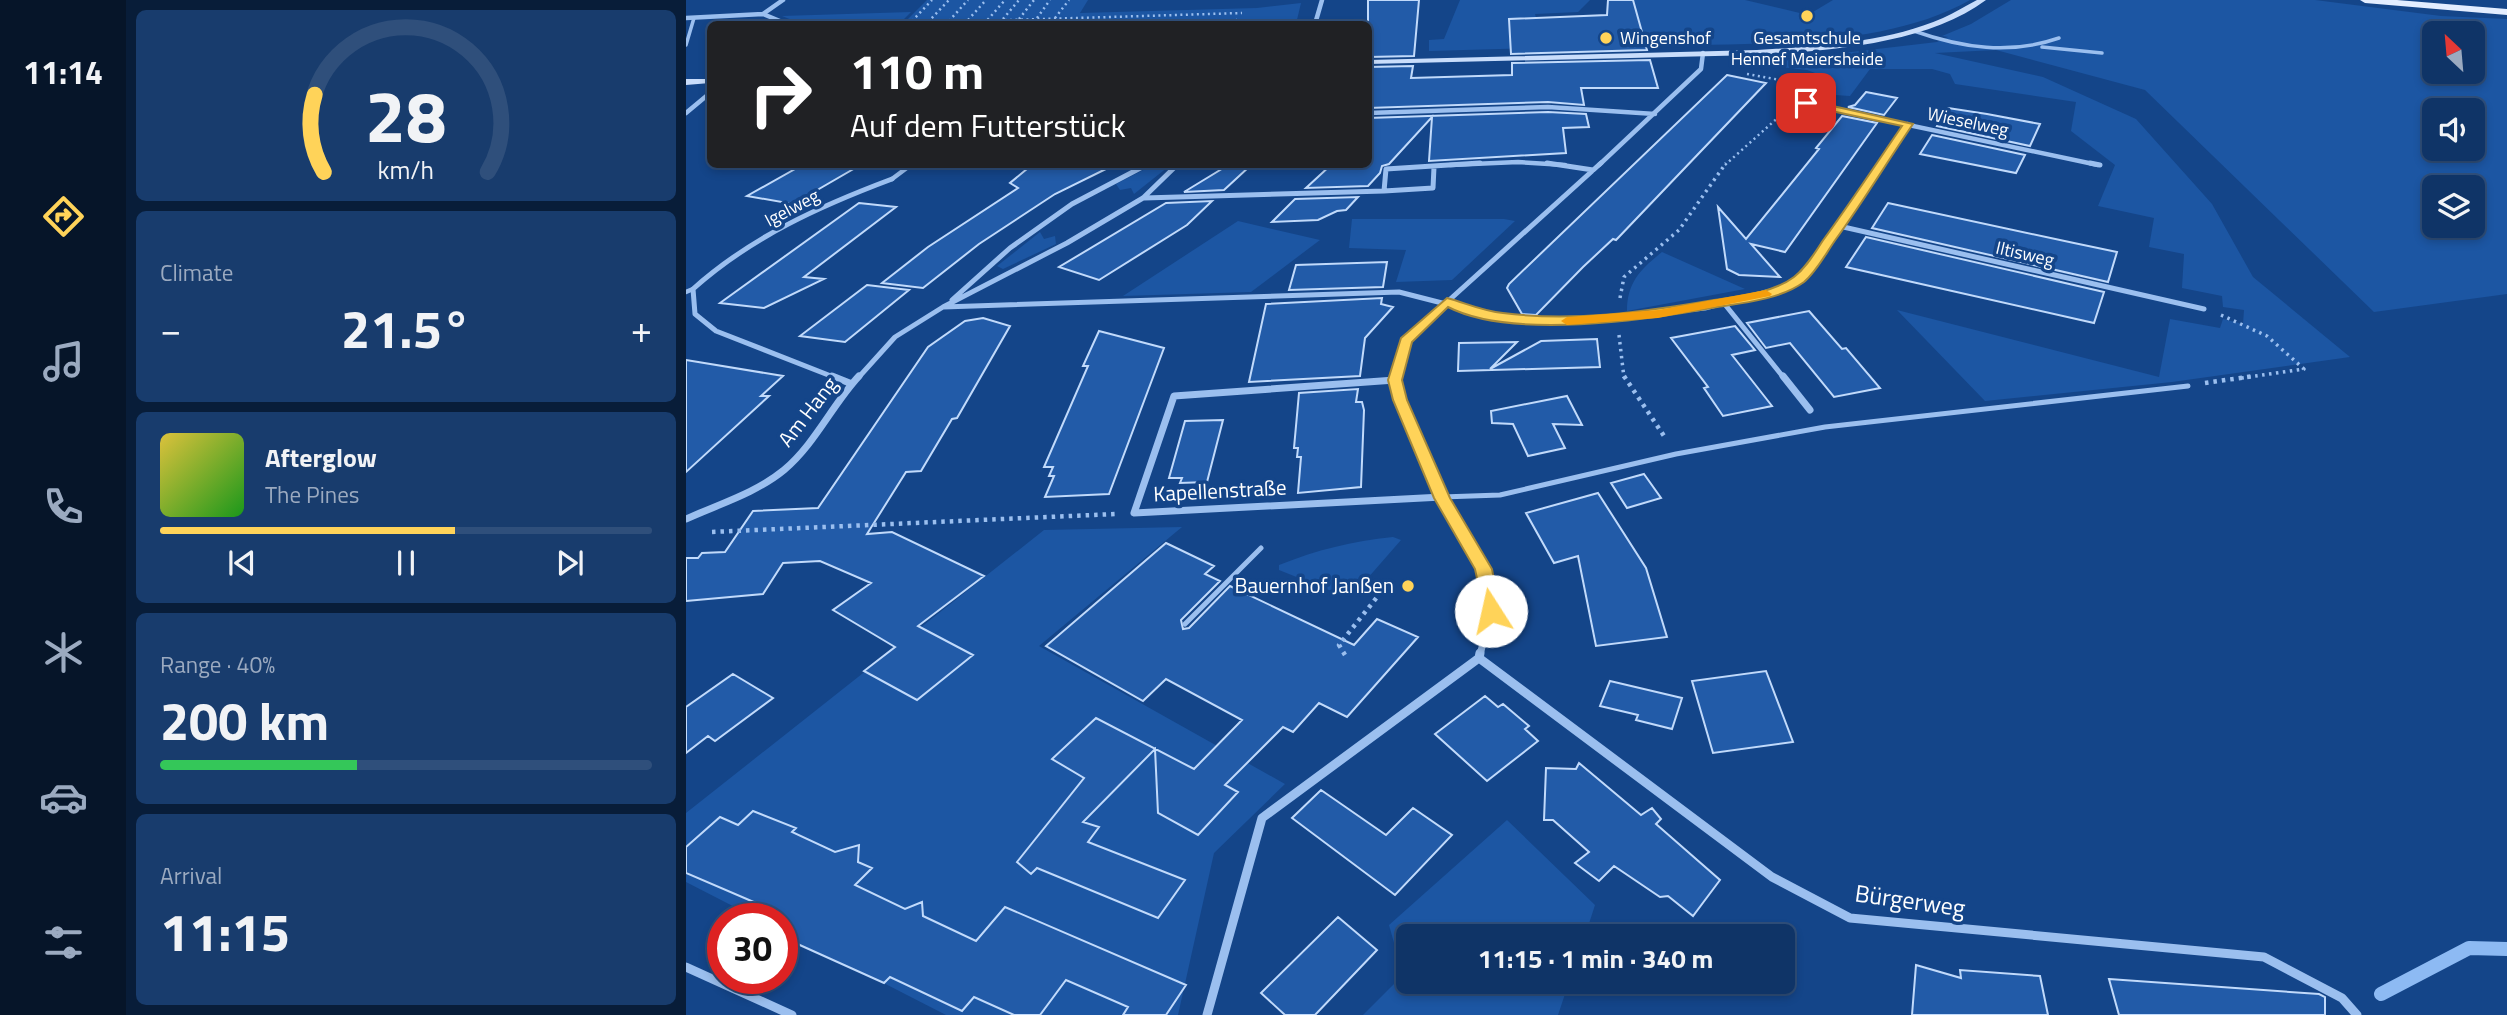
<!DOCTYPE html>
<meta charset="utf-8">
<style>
:root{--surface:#0f3467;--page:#183c6d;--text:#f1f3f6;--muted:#9baac0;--line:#2f4f7b;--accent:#ffd359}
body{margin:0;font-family:"Titillium Web",sans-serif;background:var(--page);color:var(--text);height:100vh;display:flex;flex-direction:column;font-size:26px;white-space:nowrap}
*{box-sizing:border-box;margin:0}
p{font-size:23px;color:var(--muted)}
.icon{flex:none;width:38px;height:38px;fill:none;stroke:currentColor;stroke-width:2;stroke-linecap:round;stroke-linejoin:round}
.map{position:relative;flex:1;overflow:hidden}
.drawer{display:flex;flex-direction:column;gap:10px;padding:10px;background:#081d39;width:560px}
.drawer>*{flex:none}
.top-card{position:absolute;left:21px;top:21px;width:665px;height:147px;border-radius:10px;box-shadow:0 4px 10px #0003,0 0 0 2px var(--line);background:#202124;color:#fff;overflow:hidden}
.needle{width:46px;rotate:334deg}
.fabs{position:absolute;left:1736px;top:21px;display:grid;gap:14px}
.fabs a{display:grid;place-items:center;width:63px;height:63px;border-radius:10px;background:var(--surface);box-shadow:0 4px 10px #0003,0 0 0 2px var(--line);font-size:35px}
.speed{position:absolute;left:21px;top:903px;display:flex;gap:14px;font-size:35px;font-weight:700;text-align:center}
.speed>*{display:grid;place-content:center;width:91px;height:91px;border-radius:50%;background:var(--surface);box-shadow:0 4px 10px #0003,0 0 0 2px var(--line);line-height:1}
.speed .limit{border:10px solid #d22;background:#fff;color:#111}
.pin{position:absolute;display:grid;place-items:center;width:60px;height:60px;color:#fff;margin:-30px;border-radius:14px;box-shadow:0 4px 10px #0006}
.me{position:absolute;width:77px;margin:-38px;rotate:350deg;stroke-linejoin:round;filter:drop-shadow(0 0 5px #0008)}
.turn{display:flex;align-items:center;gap:24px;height:147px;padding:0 28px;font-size:32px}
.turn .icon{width:91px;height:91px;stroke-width:2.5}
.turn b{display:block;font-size:49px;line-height:60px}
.big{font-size:52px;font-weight:700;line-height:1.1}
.drawer .tile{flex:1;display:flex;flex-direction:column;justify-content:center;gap:10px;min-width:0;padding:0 24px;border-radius:10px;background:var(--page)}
.drawer .dial{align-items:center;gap:0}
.dial svg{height:182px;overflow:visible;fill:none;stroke:var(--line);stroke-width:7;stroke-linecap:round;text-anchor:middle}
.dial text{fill:var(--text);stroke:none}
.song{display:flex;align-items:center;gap:21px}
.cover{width:84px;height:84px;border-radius:10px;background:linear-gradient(135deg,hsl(50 70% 55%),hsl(120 70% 35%))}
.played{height:7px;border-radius:4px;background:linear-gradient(90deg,var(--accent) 60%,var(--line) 60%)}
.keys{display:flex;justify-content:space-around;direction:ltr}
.heat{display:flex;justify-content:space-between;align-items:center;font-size:38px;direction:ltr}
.charge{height:10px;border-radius:5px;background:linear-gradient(90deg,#34c759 40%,var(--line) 0)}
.trip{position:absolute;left:710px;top:924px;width:399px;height:70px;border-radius:10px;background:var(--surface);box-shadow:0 4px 10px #0003,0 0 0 2px var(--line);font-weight:700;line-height:70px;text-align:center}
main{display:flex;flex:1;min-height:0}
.tab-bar{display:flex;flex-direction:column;width:126px;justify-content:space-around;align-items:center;background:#061529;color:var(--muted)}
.tab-bar .icon{width:49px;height:49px}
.tab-bar .current{color:var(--accent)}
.tab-bar b{font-size:32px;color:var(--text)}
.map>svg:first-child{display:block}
</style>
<main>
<nav class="tab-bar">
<b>11:14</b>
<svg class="icon current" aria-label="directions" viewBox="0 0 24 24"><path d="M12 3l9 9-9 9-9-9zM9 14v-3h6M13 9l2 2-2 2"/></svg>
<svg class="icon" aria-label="music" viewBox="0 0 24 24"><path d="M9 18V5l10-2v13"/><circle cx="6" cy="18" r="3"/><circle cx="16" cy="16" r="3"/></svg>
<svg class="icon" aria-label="phone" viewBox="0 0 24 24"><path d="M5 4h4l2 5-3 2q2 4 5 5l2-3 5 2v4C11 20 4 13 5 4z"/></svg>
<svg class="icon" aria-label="climate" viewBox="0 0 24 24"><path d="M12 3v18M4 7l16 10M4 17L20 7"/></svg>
<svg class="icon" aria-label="car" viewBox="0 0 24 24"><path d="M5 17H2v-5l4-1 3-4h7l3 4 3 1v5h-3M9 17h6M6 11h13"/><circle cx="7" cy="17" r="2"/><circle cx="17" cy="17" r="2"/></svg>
<svg class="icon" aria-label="filters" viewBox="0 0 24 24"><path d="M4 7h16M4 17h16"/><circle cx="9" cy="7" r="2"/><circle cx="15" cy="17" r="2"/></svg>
</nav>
<section class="drawer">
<div class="tile dial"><svg viewBox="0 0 100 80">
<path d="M14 69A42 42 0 1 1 86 69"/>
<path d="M14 69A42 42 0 0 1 10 35" stroke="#ffd359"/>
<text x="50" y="56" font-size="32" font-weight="700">28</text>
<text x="50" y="72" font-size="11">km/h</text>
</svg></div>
<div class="tile"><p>Climate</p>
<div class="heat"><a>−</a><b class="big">21.5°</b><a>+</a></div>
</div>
<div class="tile">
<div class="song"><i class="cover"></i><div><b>Afterglow</b><p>The Pines</p></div></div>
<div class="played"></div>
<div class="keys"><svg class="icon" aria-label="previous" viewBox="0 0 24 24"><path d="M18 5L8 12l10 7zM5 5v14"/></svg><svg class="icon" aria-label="pause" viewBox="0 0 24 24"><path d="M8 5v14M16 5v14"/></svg><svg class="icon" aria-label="next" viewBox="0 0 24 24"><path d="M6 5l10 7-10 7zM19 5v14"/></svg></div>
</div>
<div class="tile"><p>Range · 40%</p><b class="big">200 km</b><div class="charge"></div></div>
<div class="tile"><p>Arrival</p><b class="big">11:15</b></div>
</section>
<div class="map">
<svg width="1821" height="1015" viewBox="0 0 1821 1015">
<rect width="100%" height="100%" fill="#144589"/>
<path fill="#1c56a3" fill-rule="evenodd" d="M241,0H402L394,13L571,8L615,3L610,24H217Z
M774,0H904L892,12L849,14L858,45L851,48L743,51V40L758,39Z
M935,0H1059L1122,15L1147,0H1284C1196,50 1060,43 961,46L947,3Z
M1325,0H1629L1755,16L1821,19V294L1688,312L1459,90L1310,50L1249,53L1357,77L1450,119L1526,204L1567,277L1664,357L1486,382L1299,401L1211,310L1473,377L1484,319L1534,328L1537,319L1557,324L1558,310L1537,307L1536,296L1496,288L1498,254L1463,247L1468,218L1412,206L1429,165L1385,131L1390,102L1269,84L1264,74L1246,69H1184L1164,96L1149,95L1148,80L1121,70L1060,63L1056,57L1157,53L1251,42L1262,37L1256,36L1285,24ZM1748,33H1787V72H1748ZM1748,110H1787V149H1748ZM1748,187H1787V226H1748Z
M225,12L213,24H116L96,16Z
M467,165H482V167L448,194L445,188L434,190L430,184Z
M666,219H818L829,221L766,280L710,282L720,250L663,248Z
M552,221L634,240L565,292L437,296Z
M354,232L358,239L369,236L370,244L317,269L311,266Z
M976,252L1059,289L941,311C941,282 955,269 976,252Z
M496,527L353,646L599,784L528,853L492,1015H260L96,931V919H72L0,882V813L358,530Z
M707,537L715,540L667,595L653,594L593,570V565C631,550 666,541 707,537Z
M821,820L909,905L899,936H723V982H883L872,1015H677L717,975L703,925Z"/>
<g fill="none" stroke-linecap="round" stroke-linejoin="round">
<path stroke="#8dbaf3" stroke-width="14" d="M1695,994L1783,948L1821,949"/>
</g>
<path fill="#225ba8" stroke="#c1dafb" stroke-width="2" d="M682,0H733L728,56L682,57Z
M922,0H947L961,50L825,54L823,19L921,15Z
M964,60L972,88H895L898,105L862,102L682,108V67L727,66L725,78L826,75V63Z
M1041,75L1080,83L930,240L927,239L897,267L850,315L836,314L821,288L823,284Z
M1180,92L1211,98L1198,115L1162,107L1169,105Z
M1262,108L1301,114L1354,124L1344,146L1251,126Z
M862,112L900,114L903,127L877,128L880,153L743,161L746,117L703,164L696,166L694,173L682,186L620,188L646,164H682V118Z
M1156,116L1191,123L1099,252L1065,244L1094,277L1053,275L1041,269L1032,207L1060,239L1133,149L1130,148Z
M1246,135L1339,155L1330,173L1234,154Z
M118,164H176L107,204L61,196Z
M347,164H430L369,194L293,244L237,288L196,283L242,247L332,188L324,183Z
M544,164L564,166L538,190L498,192Z
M672,197L660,210L651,211L632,220L586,222L609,199Z
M526,201L501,225L413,280L373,267L480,203Z
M173,203L210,207L118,277L138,279L78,308L34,303Z
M1202,203L1388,243L1431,252L1422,282L1186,228Z
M1180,237L1418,292L1408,323L1160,267Z
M701,262L697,287L603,290L610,265Z
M181,285L223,290L159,342L114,336Z
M696,298L695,304L707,307L679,338L674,376L563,382L580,304Z
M1123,311L1156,349L1160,348L1194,388L1148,397L1104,343L1080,348L1061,323Z
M297,318L324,326L271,418L266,419L235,471L220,472L181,534L206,532L298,576L232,626L287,655L231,700L178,671L209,647L147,610L185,583L134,561L97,563L77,594L0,601V558H12L16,553L39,552L67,511L132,508L242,347L279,321Z
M1049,326L1069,350L1046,355L1086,406L1037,416L1018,388L1022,387L985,338Z
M413,331L478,348L423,494L359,497L368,476H363L367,467H358L402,366H397Z
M911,339L914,367L772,371L773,343L831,342L804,369L855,341Z
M0,360L97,376L75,396H83L0,472Z
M672,389L670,402H676L678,410L675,487L612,493L615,457H611L612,448H608L613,393Z
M881,396L896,425L867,424L879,448L842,456L827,424L806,423L805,411Z
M537,420L521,482L494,483L496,478H483L499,421Z
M958,474L975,498L941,508L925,483Z
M912,493L960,568L981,637L910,646L892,556L868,563L840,513Z
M480,543L528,566L519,574L534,581L495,620L497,629L503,628L544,586L668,645L691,619L732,637L661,717L633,703L607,732L597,727L539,785L552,792L512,835L472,813L469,749L397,822L413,827L402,842L499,880L472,918L351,868L345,874L331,862L398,778L366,759L410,718L508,769L556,720L480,679L457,701L360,646Z
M1080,671L1107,742L1027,753L1006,681Z
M47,674L87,698L29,741L22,736L0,753V707Z
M924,681L996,698L986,729L950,720L952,715L914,706Z
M799,696L812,707L817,704L843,726L839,729L852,741L801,781L749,734Z
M893,763L955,815L966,808L975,819L970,824L1034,880L1007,916L982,896L974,897L928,866L913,881L889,863L903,852L867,820H858L860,768L890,769Z
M635,790L700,835L727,808L766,835L709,895L606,818Z
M67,811L110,828L106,832L149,852L173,845L172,862L186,868L169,885L219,909L236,902L237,916L290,941L319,907L500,985L480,1015H437L442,1007L380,980L354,1015H328L288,997L276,1011L204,977L198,983L96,937V919H64L77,906L0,873V847L34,817L52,825Z
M652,917L691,950L629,1015H599L575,993Z
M1230,965L1275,978L1274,970L1354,976L1362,1015H1226Z
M1423,979L1633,994L1639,997V1015H1433Z"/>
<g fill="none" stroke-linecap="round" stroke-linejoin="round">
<path stroke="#9bbfef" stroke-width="2.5" stroke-dasharray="2 3.5" stroke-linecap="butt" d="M351,18L364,0
M369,18L383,0
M317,19L333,0
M333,19L348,0
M282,20L300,0
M226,21L246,0
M263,21L282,0
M242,22L263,0
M225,23L556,13
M298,24L319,0
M418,24L551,20
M1061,74L1100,81
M1039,165L1096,114"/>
<path stroke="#9bbfef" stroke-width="3.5" stroke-dasharray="2.5 4.5" stroke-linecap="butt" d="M934,298L938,277L993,230L1040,163
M1535,315L1581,336L1618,369L1556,378
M933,335L938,378"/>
<path stroke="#9bbfef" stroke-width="4.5" stroke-dasharray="3.5 5" stroke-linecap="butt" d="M938,376L980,439
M1519,383L1568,376
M26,532L429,514
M659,655L653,645L703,582"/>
<path stroke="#9bbfef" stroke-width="3.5" d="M1228,31C1276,48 1324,55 1373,38
M0,45L8,18
M1356,47L1416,53"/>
<path stroke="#9bbfef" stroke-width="4.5" d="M206,179L226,164
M0,292L7,289"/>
<path stroke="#9bbfef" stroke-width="5" d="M756,497L814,495L990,454L1139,427L1502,386
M499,624L575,548"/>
<path stroke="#9bbfef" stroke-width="4.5" d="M77,14L101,24
M0,18L77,14L97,0
M629,24L636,0
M1104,100L1412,165
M0,113L24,93
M682,113L862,107L969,114
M764,165L832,162L879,165
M913,165L1015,69L1017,53
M1194,165L1222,124"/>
<path stroke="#9bbfef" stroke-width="5" d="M861,163L907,170
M1404,163L1414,165
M748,167L747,188L698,191L700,169L794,163
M458,198L698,191
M1153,226L1518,309
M266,300L324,248L386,204L462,164
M1037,302L1098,378
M257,307L713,292L803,315L845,320L927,318L1019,308L1096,288L1120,274L1196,163
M150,378L30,331L9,314L7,289C65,237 134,206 206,179
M172,378L209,337L257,307L381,243L457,198L492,164
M710,378L719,340L915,163"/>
<path stroke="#9bbfef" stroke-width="7" d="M146,376L166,384
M710,376L714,399L756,497L797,569L805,611L794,655
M1097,376L1124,410
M709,380L488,396L448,513L756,497
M0,519C33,504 70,493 98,470C129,444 146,405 173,376"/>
<path stroke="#9bbfef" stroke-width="9" d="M793,658L1086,877L1164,918L1578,957L1656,998L1671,1015
M0,967L106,1015
M521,1015L576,818L793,658L794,653"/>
<path fill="#c9ddfb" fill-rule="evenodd" d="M1291,0H1300C1242,44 1141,51 1071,55L682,64V60L1071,50C1133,46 1199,43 1257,18C1268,13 1279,6 1291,0Z
M0,79H24V83L0,85Z"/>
<path fill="#e3edff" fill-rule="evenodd" d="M1674,0H1711L1821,9V15L1679,3Z"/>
</g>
<path fill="#ffd359" stroke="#a6893a" stroke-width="2" d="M1120,100L1227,124C1201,162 1177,202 1150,239C1140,253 1131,271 1118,282C1095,299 1058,303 1031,307C961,320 826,340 762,307L726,342L716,380L721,400L764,498L806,569L814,611L805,618L799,616L789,569L748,498L707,400L702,380L715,338L761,298C780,303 796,311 817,313C887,322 958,312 1028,300C1053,296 1087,293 1108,277C1121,267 1129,252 1138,239C1165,202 1190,164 1216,126L1117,105Z"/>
<path fill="#f59e0b" d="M1080,290L1086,294L1084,296L972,318L881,325L875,321L881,317L972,310Z"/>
<g fill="#ffd359" stroke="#144589" stroke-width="2.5">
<circle cx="1121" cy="16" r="7"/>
<circle cx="920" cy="38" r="7"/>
<circle cx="722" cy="586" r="7"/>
</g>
<g text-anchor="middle" stroke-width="7" stroke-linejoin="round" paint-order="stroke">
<g font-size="18" fill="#fff" stroke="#144589" text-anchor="start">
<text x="934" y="44">Wingenshof</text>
<text x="1121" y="44" text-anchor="middle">Gesamtschule<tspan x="1121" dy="21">Hennef Meiersheide</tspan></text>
</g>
<g font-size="18" fill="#fff" stroke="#144589">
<text transform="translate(1282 122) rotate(12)" y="6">Wieselweg</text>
<text transform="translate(106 208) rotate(-28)" y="6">Igelweg</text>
<text transform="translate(1339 254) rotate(13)" y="6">Iltisweg</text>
</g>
<g font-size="21" fill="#fff" stroke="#144589">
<text transform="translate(122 412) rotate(-52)" y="7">Am Hang</text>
<text transform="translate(534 491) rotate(-3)" y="7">Kapellenstraße</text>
</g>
<g font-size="21" fill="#fff" stroke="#144589" text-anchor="end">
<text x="708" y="593">Bauernhof Janßen</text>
</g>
<g font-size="24" fill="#fff" stroke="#144589">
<text transform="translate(1224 901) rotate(8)" y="8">Bürgerweg</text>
</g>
</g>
</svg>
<div class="fabs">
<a><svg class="needle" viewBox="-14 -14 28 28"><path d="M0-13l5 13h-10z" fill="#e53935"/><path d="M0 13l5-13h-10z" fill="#9baac0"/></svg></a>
<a><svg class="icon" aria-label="sound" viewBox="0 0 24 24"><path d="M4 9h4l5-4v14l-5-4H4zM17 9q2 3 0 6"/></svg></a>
<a><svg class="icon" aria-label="layers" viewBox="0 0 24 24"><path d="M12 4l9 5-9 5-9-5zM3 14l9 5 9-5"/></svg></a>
</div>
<div class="speed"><div class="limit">30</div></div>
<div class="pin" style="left:1120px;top:103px;background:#d93025"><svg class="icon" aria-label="arrive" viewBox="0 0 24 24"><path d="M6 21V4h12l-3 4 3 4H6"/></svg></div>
<svg class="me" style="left:805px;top:611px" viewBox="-20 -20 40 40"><circle r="19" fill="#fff"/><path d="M0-13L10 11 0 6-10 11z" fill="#ffd359"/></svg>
<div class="trip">11:15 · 1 min · 340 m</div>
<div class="top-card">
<div class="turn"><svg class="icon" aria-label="right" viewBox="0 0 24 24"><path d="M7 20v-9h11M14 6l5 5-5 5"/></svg><div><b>110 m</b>Auf dem Futterstück</div></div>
</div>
</div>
</main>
